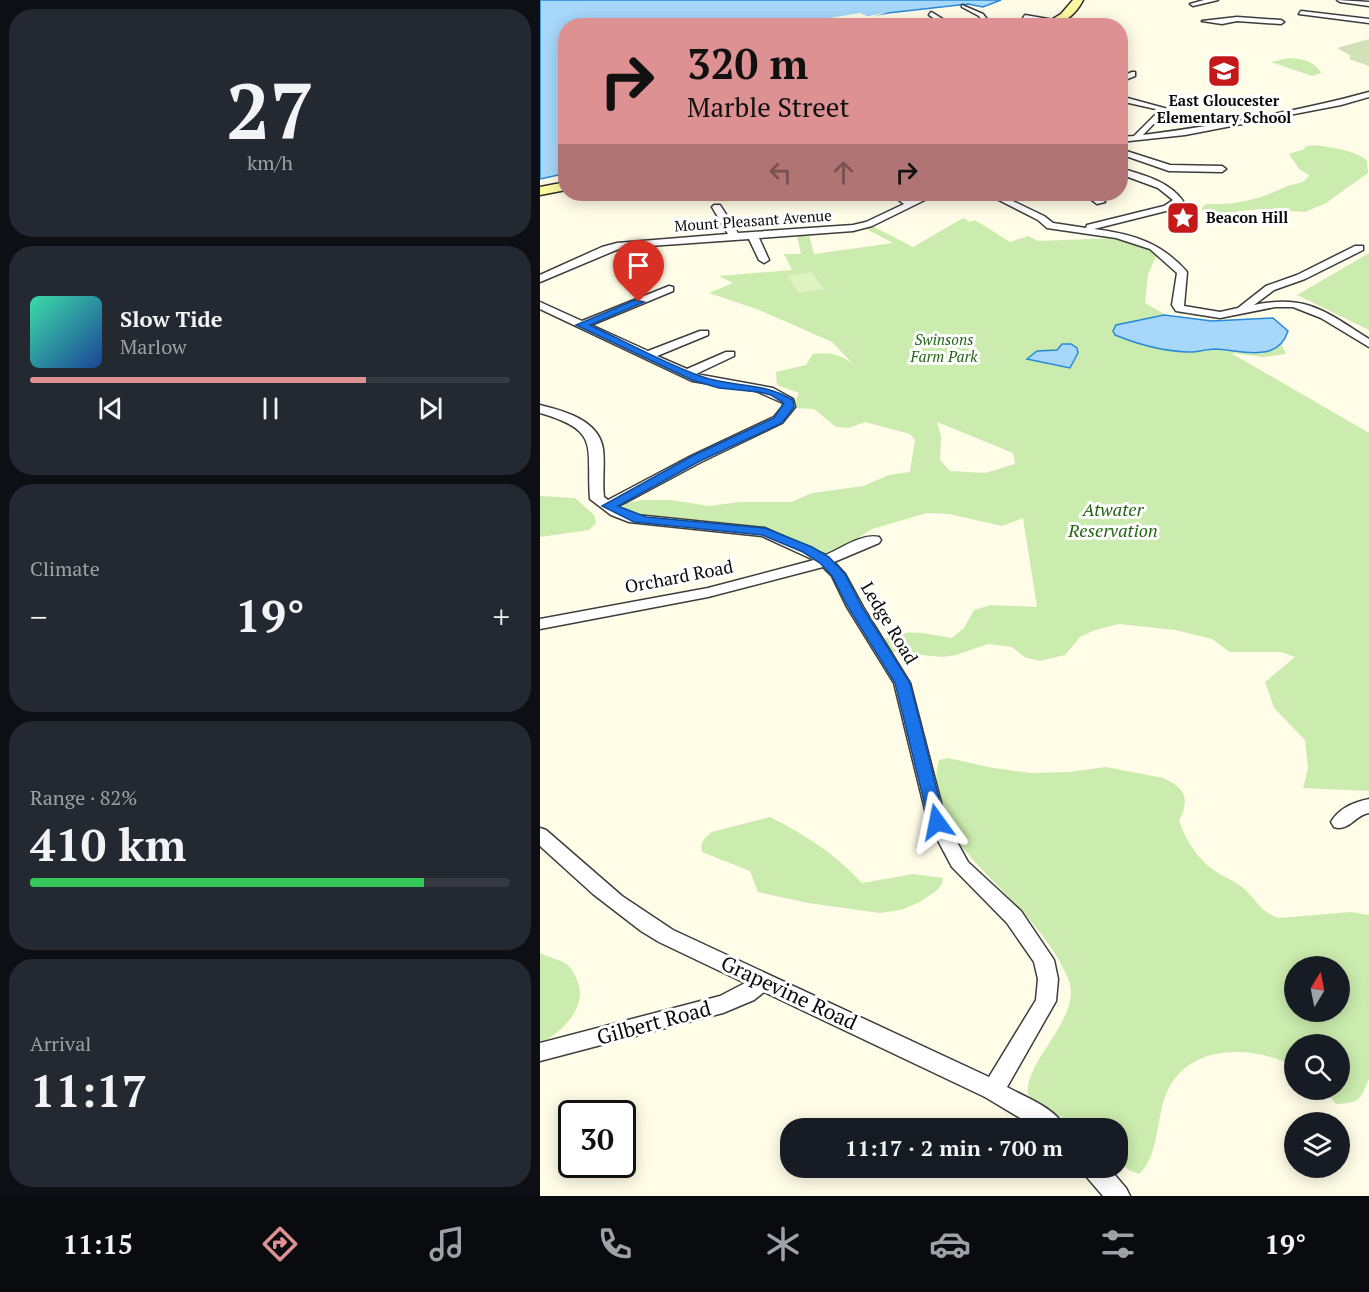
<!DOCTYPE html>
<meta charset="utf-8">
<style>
:root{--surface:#171b24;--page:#242831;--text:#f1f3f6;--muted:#9ea1a6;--line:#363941;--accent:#dd9192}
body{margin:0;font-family:"PT Serif",serif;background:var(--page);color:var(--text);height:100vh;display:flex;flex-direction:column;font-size:22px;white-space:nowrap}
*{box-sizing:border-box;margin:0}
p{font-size:20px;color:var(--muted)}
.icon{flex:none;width:33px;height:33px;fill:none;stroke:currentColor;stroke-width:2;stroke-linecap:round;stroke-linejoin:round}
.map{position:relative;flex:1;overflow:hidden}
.side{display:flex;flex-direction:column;gap:9px;padding:9px;background:#0d0f14;width:540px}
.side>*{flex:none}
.banner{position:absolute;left:18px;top:18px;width:570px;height:183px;border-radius:24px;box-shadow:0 3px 15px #0003;background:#dd9192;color:#111;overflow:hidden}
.needle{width:39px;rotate:10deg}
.fabs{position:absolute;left:744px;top:956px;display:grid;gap:12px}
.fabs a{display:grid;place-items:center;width:66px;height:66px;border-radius:50%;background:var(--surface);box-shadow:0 3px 15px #0003;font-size:30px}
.speed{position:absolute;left:18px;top:1100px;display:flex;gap:12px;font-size:30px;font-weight:700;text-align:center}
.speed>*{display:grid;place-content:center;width:78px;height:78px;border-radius:50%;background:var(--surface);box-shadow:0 3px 15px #0003;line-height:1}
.speed .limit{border:3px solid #111;border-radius:9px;background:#fff;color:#111}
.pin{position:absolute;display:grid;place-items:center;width:51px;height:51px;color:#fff;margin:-62px -26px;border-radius:50% 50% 50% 0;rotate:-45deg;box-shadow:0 0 6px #0007}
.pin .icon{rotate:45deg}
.me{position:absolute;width:66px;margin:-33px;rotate:348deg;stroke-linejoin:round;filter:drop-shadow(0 0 4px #0008)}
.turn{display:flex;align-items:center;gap:21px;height:126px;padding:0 30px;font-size:27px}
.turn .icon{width:78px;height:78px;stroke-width:2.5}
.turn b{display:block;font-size:42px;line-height:51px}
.lanes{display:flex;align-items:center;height:57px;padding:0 30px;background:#0003;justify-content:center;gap:30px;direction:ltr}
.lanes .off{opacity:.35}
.big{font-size:45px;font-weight:800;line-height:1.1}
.side .widget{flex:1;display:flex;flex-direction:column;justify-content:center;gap:9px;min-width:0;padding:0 21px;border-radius:24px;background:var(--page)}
.side .dial{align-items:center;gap:0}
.dial b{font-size:78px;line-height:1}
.song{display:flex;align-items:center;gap:18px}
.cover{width:72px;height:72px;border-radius:9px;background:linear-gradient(135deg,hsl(160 70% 55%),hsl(220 70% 35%))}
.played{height:6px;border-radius:3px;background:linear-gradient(90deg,var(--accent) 70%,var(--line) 70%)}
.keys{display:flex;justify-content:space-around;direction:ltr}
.heat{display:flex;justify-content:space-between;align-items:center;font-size:33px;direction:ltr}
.charge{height:9px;border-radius:4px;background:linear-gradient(90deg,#34c759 82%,var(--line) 0)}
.trip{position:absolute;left:240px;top:1118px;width:348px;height:60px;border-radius:24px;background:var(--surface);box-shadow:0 3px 15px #0003;font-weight:800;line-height:60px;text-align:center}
.dock{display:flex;height:96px;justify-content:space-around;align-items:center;background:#090b0e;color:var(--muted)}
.dock .icon{width:42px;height:42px}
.dock .active{color:var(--accent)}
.dock b{font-size:27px;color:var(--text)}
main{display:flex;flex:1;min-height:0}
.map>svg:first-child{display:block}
</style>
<main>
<section class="side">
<div class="widget dial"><b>27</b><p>km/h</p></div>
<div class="widget">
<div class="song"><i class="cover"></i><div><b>Slow Tide</b><p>Marlow</p></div></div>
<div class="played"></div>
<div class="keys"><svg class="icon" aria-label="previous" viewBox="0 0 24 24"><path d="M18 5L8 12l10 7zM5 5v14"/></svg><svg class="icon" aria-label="pause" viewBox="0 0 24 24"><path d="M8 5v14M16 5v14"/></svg><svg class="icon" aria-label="next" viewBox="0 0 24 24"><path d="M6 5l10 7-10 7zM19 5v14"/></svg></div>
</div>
<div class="widget"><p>Climate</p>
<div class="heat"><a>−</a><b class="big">19°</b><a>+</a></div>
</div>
<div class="widget"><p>Range · 82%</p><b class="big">410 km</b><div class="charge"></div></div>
<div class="widget"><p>Arrival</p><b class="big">11:17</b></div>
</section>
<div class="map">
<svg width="829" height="1196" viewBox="0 0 829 1196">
<rect width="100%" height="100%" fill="#fffce7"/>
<path fill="#cbecae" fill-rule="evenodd" d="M749,58C762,59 775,61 781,73L772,76L731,62Z
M775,145C793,148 811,149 827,160L828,173L786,203L765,212L720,209L683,213L662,210L663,206L667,204C697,205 718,200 745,187C754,183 764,185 769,175L759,169L749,154L764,149L766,146Z
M423,218L430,222L435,220L470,242L488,236L498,241L578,238L619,250L608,274L605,303L631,318L691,323L711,318L723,320L739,339L746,354L724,357L691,353L829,433V791L763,788L768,768L765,740L734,708L725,682L755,657L741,652H690L672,639L635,630L579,624L555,630L540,637L525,655L500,661L486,658L472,647L448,644L416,655L402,657L352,652L343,640C364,627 389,634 412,638L424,628L434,610L451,605L497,607L483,518L462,526L409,514L387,513L332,529L290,556L281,554L230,529L88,514L82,509L86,503L103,500H131L169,506L200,502H251L272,493L323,486L349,475L370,472L375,440L370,434L325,422L309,428L296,427L274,409L256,408L253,405L259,393L237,385L236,372L266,365L273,354C290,352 299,354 313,364L292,342L219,310L169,293L193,283L179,276L252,270L244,254H261L257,236L269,235L274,254L353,243L326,229L332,226L373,247ZM397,422L473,453L475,464L445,473L410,471L400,460L401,436Z
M829,253V330L757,295Z
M0,496L35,498L54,515L56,523L49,530L0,537Z
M408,758L453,768L491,773L529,772L566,767L623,778C646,788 650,799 639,821C646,840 657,859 675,871C684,877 695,881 703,888C717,900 720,912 739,918L811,912L829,915V1078C820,1100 821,1103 796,1104L784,1089H800V1044H754V1066C710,1044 642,1043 624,1100C616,1124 618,1156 599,1174L589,1170L578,1161V1128H542L493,1102L488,1094C484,1061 542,1018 529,981C512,936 468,898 436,863C426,851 412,837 406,823C398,807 393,777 399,760ZM754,966H800V1011H754Z
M230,817C266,835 295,854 322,883L373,874L403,878L402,884L396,891L380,902L361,910L340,913L268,903L218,892L210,871L162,852C160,842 164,838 172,832Z
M0,953C8,957 19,959 26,964C32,968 34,974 37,980C49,1006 22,1033 0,1043Z"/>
<path fill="#d2e1b8" d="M829,39V66L809,59L811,56L797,48Z"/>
<path fill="#dff2c1" d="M272,272L284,289L259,293L247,276Z"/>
<path fill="#a7d7fb" stroke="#2889d8" stroke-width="1.5" d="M0,0H461L443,7L428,4L348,13L281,25L26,26L25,165L19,169L23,174L0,179Z
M624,315L672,321L733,318L748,331C738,364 700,350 675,349C666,349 656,353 647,352C623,351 597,344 575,335L573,331L576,325Z
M522,344H531L537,348L538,353L530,368L487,359L497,351L517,350Z"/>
<path fill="#fffce7" d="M349,12L330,18L281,25H246L320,13L327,16Z"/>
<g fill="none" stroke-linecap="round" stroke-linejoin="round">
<g stroke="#3d3d3d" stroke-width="3">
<path id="minor" d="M664,0H678L653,6L650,4Z
M797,0L829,2V6L800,2Z
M422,5L443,14L452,26H445L439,16L422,7Z
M761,11L829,19V23L759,14Z
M391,12L393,13L414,26H405L389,15Z
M485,15L514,20L517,22L514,24L483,18Z
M697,17L741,20L744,22L741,24L697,21L682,24L662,21Z
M592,72H595V76L580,82V77Z
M829,92V97L801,105L645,135L580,142V137L594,136L620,110L580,101V96L628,109L603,135C679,125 756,112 829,92Z
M580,149L630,165L682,166L686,169L682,172L629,171L580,154Z
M580,168C603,175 629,181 643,201L630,210L554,229C592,234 621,242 647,272L644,306L680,312L698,308L726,286L757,275L815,246H823V250L765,279L734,290L714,305C767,294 786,312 829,339V347L781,318L753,307H735L680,318L636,311L632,305L637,273L610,249L576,238L507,228L498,220L447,194H458L504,216L513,223L546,228L547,225L624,206L633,200L618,188L580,174Z
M351,194H361L372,200L386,194H397L332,226L313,231L219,238L229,260L224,263L219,260L209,239L81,248L0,282V275L62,247L77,243L188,234L172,207L174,205H180L198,233L313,225L326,222L364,204Z
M544,194H554L565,202L557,204Z
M129,286L133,287V291L51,325L108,351L160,331H168V335L117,356L147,369L186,352H194V356L156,374L233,388L253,399L255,407L242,423L161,462L77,507L96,515L225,528L286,555C300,549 323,533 339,537L341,540L339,543L294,562L305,574L323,607L370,683L406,822L428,862L481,911L514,960L518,979L516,1001L467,1087C485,1097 516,1108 525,1128H497L445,1097L224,992L214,1000L183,1013L0,1061V1043L180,996L205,983L119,942L101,931L53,894L0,846V828L6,830L82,896L133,930L449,1077L496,1000L498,979L494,962L467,923L412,867L388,822L354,683L307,607L292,576L283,567L168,597L0,629V619L168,588L274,560L222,536L89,522L71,515L50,499C46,446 62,431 0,413V405C24,411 59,420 63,449C65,465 62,481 64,497L68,500L151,456L234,417L243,406V403L216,391L152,381L0,309V302L42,321Z
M829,799V813C815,815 809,832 794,827L791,822C799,808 814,802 829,799Z
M541,1167H568L586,1188L590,1196H563L545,1175Z"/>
</g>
<g stroke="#2c2c2c" stroke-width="3">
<path id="secondary" d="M533,0H543C534,18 519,26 501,26L521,14Z
M26,182V190L0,195V187Z"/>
</g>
<use href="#minor" fill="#fff" fill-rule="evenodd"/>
<use href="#secondary" fill="#fffaa2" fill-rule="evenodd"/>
</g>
<path fill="#1a73e8" stroke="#114b97" stroke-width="1.5" d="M95,300L104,302L50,325C86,342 122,362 160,376C192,388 222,381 253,400L254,407L242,423L160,461L78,506L106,517L225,528L272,547L289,557L305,574L322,607L370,683L405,822L403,826L397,828L391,826L389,822L355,683L308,607L292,576L280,563L263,552L222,535L94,522L62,506L152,456L234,418L244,403L231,395L219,392L179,388L152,380L36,325Z"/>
<defs>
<g id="school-square" transform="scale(1.725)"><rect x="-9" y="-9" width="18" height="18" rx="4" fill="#c41918" stroke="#fff"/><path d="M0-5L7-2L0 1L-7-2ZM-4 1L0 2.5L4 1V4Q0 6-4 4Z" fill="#fff"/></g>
<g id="sight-square" transform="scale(1.725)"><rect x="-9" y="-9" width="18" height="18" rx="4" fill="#c41918" stroke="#fff"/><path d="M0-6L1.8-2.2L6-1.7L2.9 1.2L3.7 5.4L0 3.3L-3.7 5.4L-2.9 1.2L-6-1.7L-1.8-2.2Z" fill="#fff"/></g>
</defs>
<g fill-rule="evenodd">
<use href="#school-square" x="684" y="71"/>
<use href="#sight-square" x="643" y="218"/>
</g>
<g text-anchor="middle" stroke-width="6" stroke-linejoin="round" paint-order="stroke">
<g font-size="15" font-weight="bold" fill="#0a0a0a" stroke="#fff">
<text x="684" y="106">East Gloucester<tspan x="684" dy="17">Elementary School</tspan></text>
<text x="666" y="223" text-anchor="start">Beacon Hill</text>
</g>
<g font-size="15" fill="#0a0a0a" stroke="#fff">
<text transform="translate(213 221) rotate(-4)" y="5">Mount Pleasant Avenue</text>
</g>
<g font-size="15" font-style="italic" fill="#236616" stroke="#fff">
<text x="404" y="345">Swinsons<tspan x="404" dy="17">Farm Park</tspan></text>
</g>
<g font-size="18" font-style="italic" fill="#236616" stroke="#fff">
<text x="573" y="516">Atwater<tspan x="573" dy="21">Reservation</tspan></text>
</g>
<g font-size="18" fill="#0a0a0a" stroke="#fff">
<text transform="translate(139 577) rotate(-11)" y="6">Orchard Road</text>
<text transform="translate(349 623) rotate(59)" y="6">Ledge Road</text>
</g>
<g font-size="21" fill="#0a0a0a" stroke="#fff">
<text transform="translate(249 993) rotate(25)" y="7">Grapevine Road</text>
<text transform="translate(114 1023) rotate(-15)" y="7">Gilbert Road</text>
</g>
</g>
</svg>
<div class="fabs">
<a><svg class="needle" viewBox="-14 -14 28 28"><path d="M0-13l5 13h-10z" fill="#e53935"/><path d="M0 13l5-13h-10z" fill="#9ea1a6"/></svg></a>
<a><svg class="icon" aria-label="search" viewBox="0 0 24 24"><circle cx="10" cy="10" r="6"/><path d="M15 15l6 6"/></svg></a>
<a><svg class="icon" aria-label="layers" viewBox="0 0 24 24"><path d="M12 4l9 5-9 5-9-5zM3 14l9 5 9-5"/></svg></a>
</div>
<div class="speed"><div class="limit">30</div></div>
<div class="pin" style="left:99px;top:302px;background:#d93025"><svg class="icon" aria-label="arrive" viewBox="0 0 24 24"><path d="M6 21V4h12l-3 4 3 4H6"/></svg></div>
<svg class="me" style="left:397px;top:822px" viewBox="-20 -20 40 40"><path d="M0-17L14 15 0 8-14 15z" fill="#1a73e8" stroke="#fff" stroke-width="4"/></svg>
<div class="trip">11:17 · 2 min · 700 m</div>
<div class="banner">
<div class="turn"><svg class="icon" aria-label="right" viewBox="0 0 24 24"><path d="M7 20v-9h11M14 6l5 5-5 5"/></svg><div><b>320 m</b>Marble Street</div></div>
<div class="lanes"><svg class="icon off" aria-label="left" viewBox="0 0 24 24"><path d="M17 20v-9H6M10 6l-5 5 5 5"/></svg><svg class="icon off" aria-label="ahead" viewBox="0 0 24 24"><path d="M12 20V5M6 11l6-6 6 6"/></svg><svg class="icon" aria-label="right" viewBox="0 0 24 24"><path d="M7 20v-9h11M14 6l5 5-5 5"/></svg></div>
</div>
</div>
</main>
<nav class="dock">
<b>11:15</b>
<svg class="icon active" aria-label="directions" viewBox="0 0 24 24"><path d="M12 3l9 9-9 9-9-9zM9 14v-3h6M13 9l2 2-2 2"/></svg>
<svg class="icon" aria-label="music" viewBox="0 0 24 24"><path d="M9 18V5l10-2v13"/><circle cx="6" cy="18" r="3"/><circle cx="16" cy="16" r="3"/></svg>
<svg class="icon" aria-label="phone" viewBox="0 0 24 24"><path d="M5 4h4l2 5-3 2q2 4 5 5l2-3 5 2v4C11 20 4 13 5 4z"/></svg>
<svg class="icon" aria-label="climate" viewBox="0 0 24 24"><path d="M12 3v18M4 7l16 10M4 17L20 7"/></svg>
<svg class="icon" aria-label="car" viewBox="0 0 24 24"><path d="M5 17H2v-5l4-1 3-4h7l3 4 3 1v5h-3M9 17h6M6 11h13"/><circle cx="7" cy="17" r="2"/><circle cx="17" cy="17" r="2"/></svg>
<svg class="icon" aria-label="filters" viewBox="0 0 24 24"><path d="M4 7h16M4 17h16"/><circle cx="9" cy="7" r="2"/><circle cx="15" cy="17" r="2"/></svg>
<b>19°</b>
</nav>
